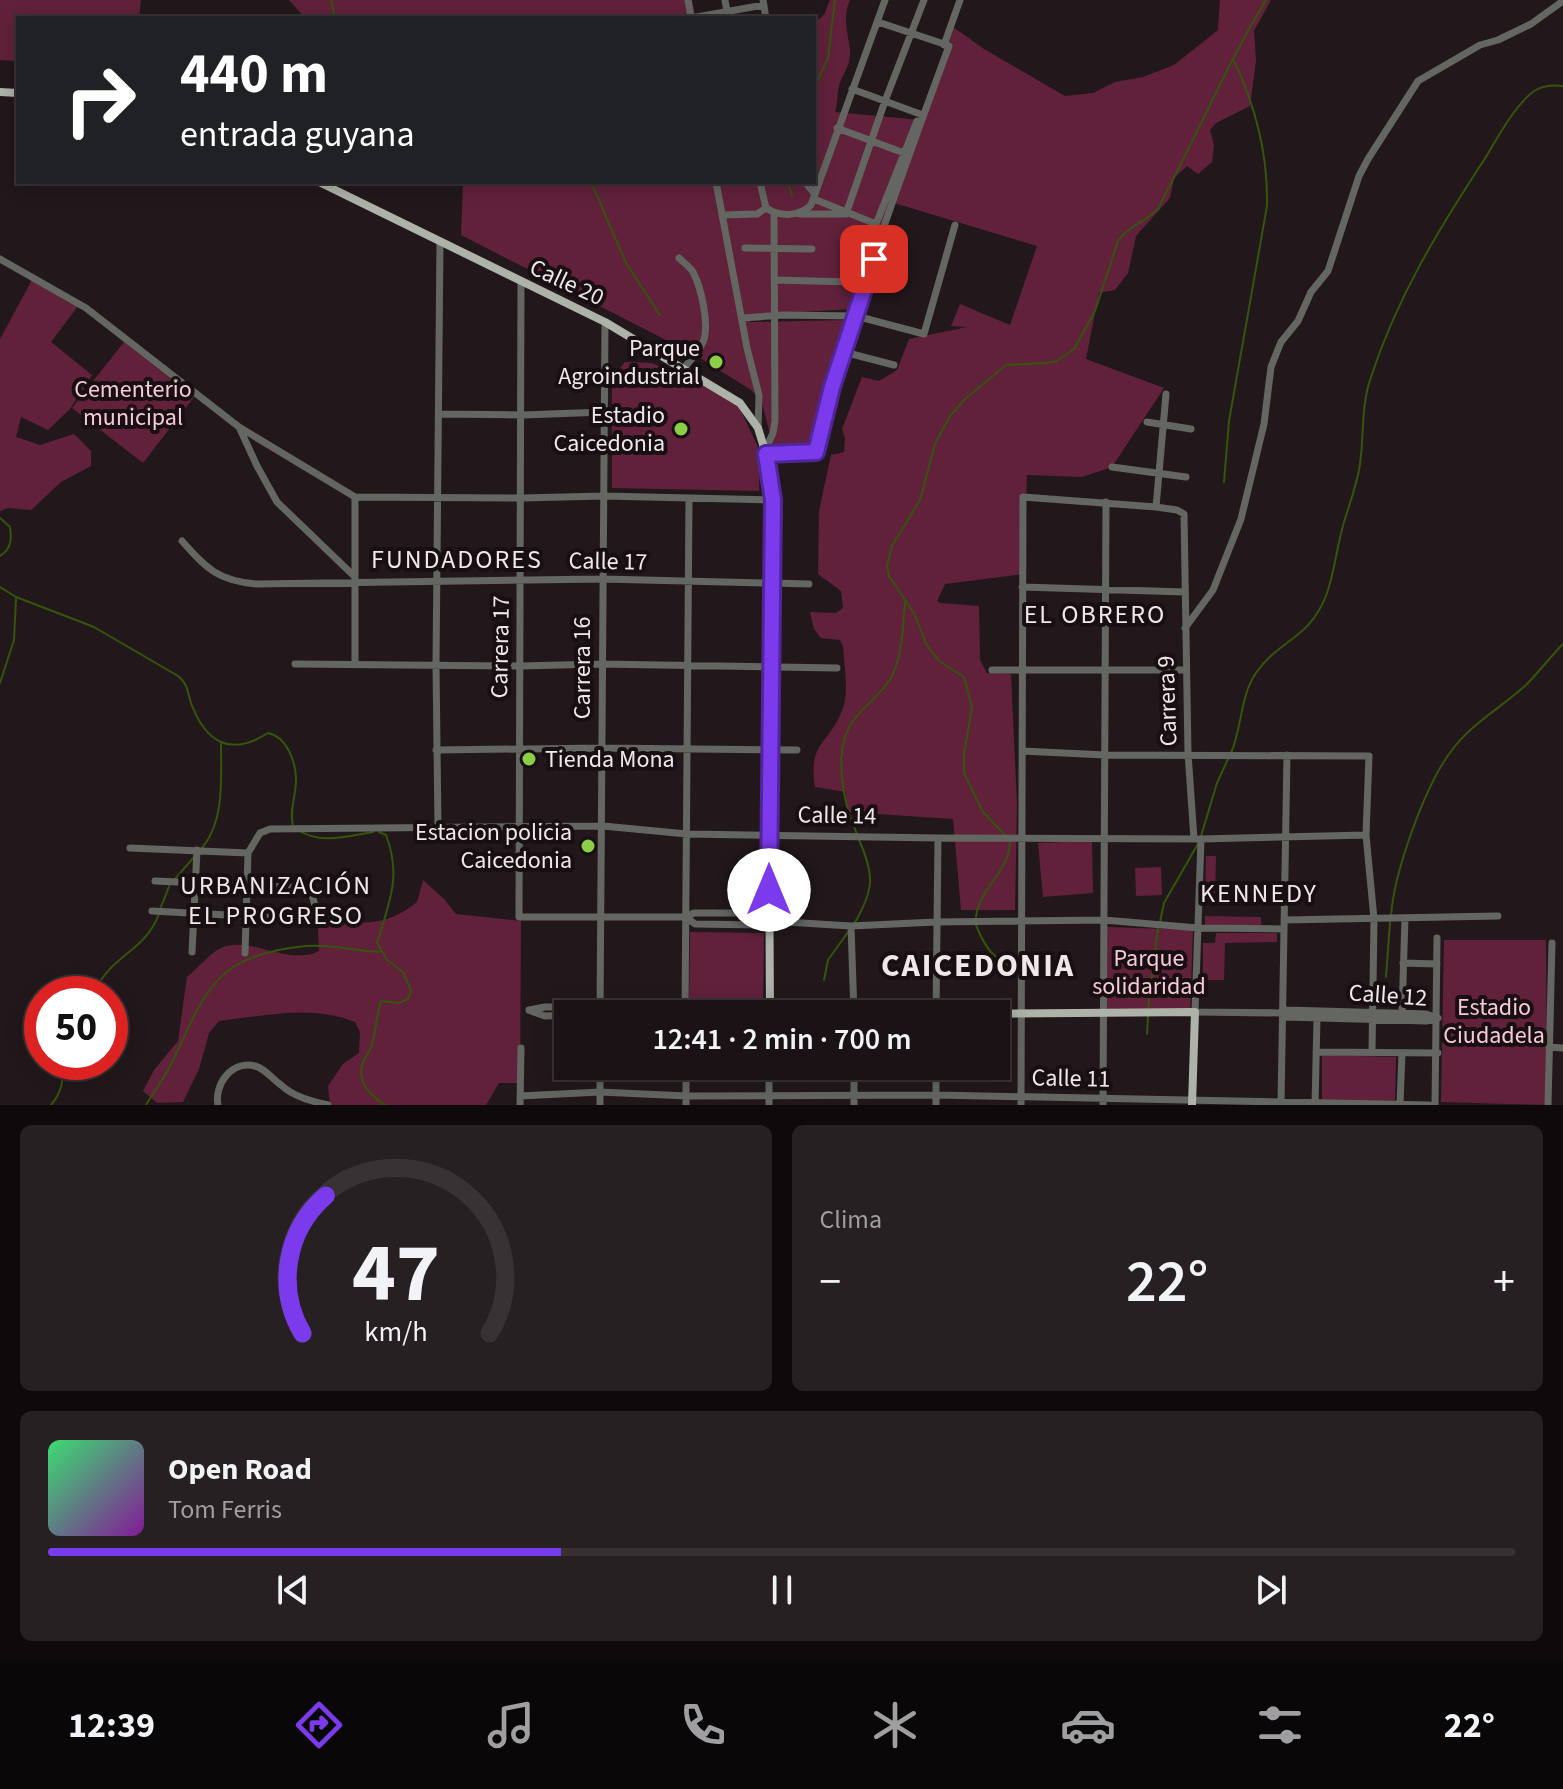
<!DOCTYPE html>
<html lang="es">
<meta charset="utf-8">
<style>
:root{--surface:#1a1214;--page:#272022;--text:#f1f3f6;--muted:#9f9ea0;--line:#383234;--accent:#7c3aed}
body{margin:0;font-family:"Source Sans 3",sans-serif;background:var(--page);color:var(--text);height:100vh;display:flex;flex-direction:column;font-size:30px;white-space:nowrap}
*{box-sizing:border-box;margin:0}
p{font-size:26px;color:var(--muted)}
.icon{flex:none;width:44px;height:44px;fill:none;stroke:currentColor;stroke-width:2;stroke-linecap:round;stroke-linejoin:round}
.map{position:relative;height:1105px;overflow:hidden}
.details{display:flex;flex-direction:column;gap:20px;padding:20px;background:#0e0a0b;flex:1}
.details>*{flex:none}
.guide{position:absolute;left:16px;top:16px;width:800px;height:168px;border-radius:0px;box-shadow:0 4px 20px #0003,0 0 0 2px var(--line);background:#202124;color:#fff;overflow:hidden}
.speed{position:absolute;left:24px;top:976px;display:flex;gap:16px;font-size:40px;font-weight:700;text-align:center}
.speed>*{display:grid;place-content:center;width:104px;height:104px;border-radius:50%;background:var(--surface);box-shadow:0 4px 20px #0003,0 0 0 2px var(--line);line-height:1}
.speed .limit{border:12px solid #d22;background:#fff;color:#111}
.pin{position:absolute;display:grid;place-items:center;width:68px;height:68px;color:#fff;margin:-34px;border-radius:16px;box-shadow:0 4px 12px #0006}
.me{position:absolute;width:88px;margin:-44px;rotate:0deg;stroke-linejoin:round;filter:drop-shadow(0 0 6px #0008)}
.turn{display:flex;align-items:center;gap:28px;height:168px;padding:0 32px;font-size:36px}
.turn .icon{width:104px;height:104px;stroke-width:2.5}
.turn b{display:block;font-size:56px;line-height:68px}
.big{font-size:60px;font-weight:600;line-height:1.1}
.details .widget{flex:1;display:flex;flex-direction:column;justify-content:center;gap:12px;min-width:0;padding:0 28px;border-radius:12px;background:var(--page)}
.details .dial{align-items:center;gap:0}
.dial svg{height:208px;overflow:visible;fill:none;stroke:var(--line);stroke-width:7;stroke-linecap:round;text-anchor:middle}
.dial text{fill:var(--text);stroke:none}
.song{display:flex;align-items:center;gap:24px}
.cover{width:96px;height:96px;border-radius:12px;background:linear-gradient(135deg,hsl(140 70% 55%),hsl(290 70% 35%))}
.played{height:8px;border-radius:4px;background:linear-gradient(90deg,var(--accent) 35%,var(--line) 35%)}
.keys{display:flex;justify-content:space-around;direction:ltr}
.heat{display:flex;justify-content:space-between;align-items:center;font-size:44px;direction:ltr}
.details .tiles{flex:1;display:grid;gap:20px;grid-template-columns:1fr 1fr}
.widget:last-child{grid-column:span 2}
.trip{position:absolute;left:554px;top:1000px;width:456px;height:80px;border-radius:0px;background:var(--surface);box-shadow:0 4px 20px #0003,0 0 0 2px var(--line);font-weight:600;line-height:80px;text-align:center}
.tab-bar{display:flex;height:128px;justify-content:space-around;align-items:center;background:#0a0708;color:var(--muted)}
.tab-bar .icon{width:56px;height:56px}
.tab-bar .active{color:var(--accent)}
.tab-bar b{font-size:36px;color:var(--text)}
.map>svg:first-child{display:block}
</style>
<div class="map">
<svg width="1563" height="1105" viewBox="0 0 1563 1105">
<rect width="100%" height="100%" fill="#22181b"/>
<path fill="#61213b" d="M0,0H141L139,18H18V61L0,60Z
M289,0H692L696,18H305Z
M830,0H850C842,17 848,33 850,50C851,67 842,74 839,86C837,95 838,103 835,112L920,120L953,27L984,49L1065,96L1093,93L1115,82L1143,77L1174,65L1218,30L1220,0H1271L1254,31L1256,60L1250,106L1216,123L1210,130L1214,145L1212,162L1198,174L1187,166L1174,178L1170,198L1136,236L1128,273L1115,290L1099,293L1086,359L1164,388L1112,467L1082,477L1027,475L1023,574L945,584L937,601L940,603L979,606L980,660L987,673L1011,674L1017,804L1015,910H961L953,819L847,812L846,792L815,787C807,742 831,743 843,708C849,691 844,664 843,646L840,640L821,638L814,629L810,612L836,613L843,608L841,591L818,574L819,511L831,455L844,452L845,438L842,429L862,377L879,381L897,370L909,339L967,327L951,326L960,304L1010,325L1037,246L891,202L852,309L749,315L750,322L850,320L830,385L815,449L774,452L762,402L751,390L697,356L461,235L463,182H814V23L824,15Z
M33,278L78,306L51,342L92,375L70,409L48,430L21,417L16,437L40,445L74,434L91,451V466L61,482L31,510L8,508L0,511V339Z
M124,342L194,397L143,463L72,408Z
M625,362L651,363L701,381L739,407L760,451L759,491L612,488V377Z
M1092,841L1093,893L1043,897L1038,843Z
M1206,856H1216L1215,901H1205Z
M1161,867L1162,895L1136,896L1135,868Z
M423,880L444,899L456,914L521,921L520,1083H499L486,1105H330L328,1086L343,1064L359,1053L360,1032L355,1022C311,1004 264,1016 219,1021L209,1033L199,1069L183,1102L157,1103L143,1091L154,1070L178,1041L187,977C197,969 210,953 221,948C251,935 287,967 319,951L317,907C349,930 387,927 417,902Z
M1205,916L1261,917V927L1205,926Z
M1107,927L1193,930L1190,1016L1106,1013Z
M690,932L764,933L763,1003L689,1002Z
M1216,933H1277V942L1225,943L1224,980H1203V943H1215Z
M1444,940H1546L1547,1105L1441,1102Z
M1322,1055L1396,1057L1395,1102L1322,1100Z"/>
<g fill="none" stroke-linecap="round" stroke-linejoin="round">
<path stroke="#34550b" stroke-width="2" d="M331,0L335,18
M814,88L828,58L835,0
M591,182L626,263L660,315
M788,182L792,196
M1224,482L1229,421L1267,206C1268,155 1256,107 1234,61
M0,518L10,527C12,540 11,549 0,556
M0,587L16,597L94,627L178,676C188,684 187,691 191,703C206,743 230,757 268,733C287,737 296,762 296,780C296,796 289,810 293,826
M0,683L14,640L16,599
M1231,753C1242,728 1240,696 1256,673C1279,639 1310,640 1327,593C1335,570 1337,545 1344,522C1350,502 1357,485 1360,464C1364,436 1361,408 1370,380C1396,299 1438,230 1484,160C1497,139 1514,106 1534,91C1542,86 1554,85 1563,86
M298,830C321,845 348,836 373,832
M379,832L386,835C402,876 389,903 377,943L387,960L403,972L411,990L408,999L399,1003L381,1001C376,1016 376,1031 372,1045C370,1052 365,1056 363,1063C356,1082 370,1095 385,1105
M857,834C843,803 832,751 853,721C865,704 884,693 893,674C903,652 903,624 905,601
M1006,836L983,812L964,773V754L972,707L964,677L939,661L926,644L915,615L889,576L887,566L892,546L920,500L935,444L950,416L965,399L1006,365L1046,363L1057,361L1074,349L1095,311L1118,241C1128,226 1145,222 1157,210C1195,140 1225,67 1266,0
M1201,836L1217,783L1228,759
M201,849C225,822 221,778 221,744
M175,879L194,857
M161,907L170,884
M1391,916C1394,872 1425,785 1452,750C1472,723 1502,707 1526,685C1539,672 1550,657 1563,644
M976,917C979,888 1010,871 1010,841
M1160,922L1164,903L1199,842
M975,923C986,950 992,957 1017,970
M854,924C874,890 875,876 859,840
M1386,977L1390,922
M824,980L828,960L848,932
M93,994C111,954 144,953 159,914
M1148,1009L1158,928
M1147,1034L1148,1016
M51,1105C62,1092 64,1079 63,1062
M146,1105C153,1093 162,1081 169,1068C187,1035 201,986 235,966C255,954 284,948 306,946C331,944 355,951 380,952"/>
<path stroke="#636661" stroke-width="7" d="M688,0L691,18
M725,0L728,18
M763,0L766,18
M691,18L764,5
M878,22L944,44
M944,45L960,0
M852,89L920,114
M837,128L904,153
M716,182L747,348L759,395L758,428
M805,182L814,193
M814,199L876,224L917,121
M766,208C780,217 799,217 811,205L885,0
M800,214H844
M846,214L885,101L924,0
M722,215L757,214L766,208L760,182
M745,248L812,249
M679,258C683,262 690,267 693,272C701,287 710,325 703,342C699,351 691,360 684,368
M0,259L86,308L239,427L355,497
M776,280L851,282
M521,283L519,917H686L694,913H761L769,919L786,922L851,926L936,922L1104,920L1198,928L1284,929
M743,318L783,315L856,316L924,334L955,225
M844,352L894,365
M439,414L523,415L605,412
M1147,422L1191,429
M240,429L257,466L277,502L354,576
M765,450L773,433L775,421L774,213
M766,454L816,452C850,314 900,179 949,46L944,44
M1112,467L1186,477
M355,497L522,498L604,496L773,500
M1156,507L1166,394
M182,541C207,569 218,581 257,584L603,579L809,584
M1022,587L1185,592
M1185,628L1213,590L1241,519L1264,424L1271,367L1281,342L1298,321L1311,292L1328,271L1359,176L1368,159L1418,81L1480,45L1498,40L1531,24L1563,1
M295,664L520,666L601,664L837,668
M355,665V497
M992,670H1186
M436,750L603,748L797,750
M1022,751L1105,755L1369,756L1366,835L1374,919L1372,1052
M438,827L436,665L440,242
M1201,839L1195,1012L1283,1013L1286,1010L1426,1014L1438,1018
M130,848L248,853
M152,911L319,920L310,888L155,881
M686,917L695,924L761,925L769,919
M1284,920L1498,916
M851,926L854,1014
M192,952L197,850
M245,953L248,853L260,833L270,829L603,826L687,834L938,838L1201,839L1366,835
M1403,963L1437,964
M529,1010L545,1007H594L600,1011L688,1014
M531,1011L545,1016L568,1015
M685,1012L694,1006H758L768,1014
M1283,1013L1286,1017L1426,1021L1438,1018
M1402,1013L1405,918
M600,1014L605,322
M685,1014L689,499
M936,1014L938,838
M1549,1047L1563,1048
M1316,1052L1438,1053
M686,1066V1105
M520,1096L600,1092L687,1096L936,1095L1429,1105
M1281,1104L1287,755
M1400,1104L1402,1053
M218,1105C214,1084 232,1060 255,1066C266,1069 272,1079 281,1085C294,1097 311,1101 328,1105
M520,1105L521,1048
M600,1105V1066
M769,1105V1066
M854,1105V1066
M936,1105V1066
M1021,1105L1023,497L1156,507L1177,510L1184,514L1188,753L1194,839
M1103,1105L1106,502
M1315,1105L1317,1018
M1435,1105L1437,938
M1548,1105L1552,943"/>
<path stroke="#adb3a9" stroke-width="8" d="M0,92L18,93
M319,182L605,322L740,403L758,428L766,454L773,500L769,833L770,1014
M970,1014L1195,1012L1192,1105"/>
</g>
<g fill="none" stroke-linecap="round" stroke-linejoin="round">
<g stroke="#51269a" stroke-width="20">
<path id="route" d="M769,890L773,500L766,454L816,452L832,387L874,259"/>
</g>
<use href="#route" stroke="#7c3aed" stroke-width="14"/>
</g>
<g fill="#8cce45" stroke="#180f12" stroke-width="3">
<circle cx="716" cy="362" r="8"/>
<circle cx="681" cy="429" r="8"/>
<circle cx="529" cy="759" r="8"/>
<circle cx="588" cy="846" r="8"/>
</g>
<g text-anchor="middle" stroke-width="8" stroke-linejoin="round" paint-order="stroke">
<g font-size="24" fill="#efe7e9" stroke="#180f12">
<text transform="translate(567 282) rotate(25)" y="8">Calle 20</text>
<text transform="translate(608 561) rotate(1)" y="8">Calle 17</text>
<text transform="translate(500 647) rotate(-89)" y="8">Carrera 17</text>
<text transform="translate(582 668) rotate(-90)" y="8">Carrera 16</text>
<text transform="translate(1167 701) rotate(-92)" y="8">Carrera 9</text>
<text transform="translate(837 815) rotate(1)" y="8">Calle 14</text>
<text transform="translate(1388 995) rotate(4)" y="8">Calle 12</text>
<text transform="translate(1071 1078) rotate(1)" y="8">Calle 11</text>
</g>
<g font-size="24" fill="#efe7e9" stroke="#180f12" text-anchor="end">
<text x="700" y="356">Parque<tspan x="700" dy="28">Agroindustrial</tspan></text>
<text x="665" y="423">Estadio<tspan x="665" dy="28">Caicedonia</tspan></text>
<text x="545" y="767" text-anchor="start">Tienda Mona</text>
<text x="572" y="840">Estacion policia<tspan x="572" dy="28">Caicedonia</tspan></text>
</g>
<g font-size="24" fill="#f6c9d7" stroke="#180f12">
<text x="133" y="397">Cementerio<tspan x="133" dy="28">municipal</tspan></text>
<text x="1149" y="966">Parque<tspan x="1149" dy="28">solidaridad</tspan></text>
<text x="1494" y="1015">Estadio<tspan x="1494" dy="28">Ciudadela</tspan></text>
</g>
<g font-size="26" letter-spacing="2" fill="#efe7e9" stroke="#180f12">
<text x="457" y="568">FUNDADORES</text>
<text x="1095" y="623">EL OBRERO</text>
<text x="276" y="894">URBANIZACIÓN<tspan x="276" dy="30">EL PROGRESO</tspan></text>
<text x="1259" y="902">KENNEDY</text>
</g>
<g font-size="32" font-weight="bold" letter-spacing="2" fill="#efe7e9" stroke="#180f12">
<text x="978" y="976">CAICEDONIA</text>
</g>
</g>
</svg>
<div class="speed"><div class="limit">50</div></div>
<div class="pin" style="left:874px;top:259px;background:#d93025"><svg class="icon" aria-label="arrive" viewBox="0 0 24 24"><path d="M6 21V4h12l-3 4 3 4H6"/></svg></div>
<svg class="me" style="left:769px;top:890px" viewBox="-20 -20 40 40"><circle r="19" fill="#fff"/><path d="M0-13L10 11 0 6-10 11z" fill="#7c3aed"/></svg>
<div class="trip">12:41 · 2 min · 700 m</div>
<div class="guide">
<div class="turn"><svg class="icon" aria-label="right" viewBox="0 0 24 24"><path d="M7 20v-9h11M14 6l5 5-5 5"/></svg><div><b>440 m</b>entrada guyana</div></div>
</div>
</div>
<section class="details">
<div class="tiles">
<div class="widget dial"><svg viewBox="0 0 100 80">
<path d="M14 69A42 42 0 1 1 86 69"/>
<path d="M14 69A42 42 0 0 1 23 16" stroke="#7c3aed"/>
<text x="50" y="56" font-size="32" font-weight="700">47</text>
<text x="50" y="72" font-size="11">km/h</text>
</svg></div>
<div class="widget"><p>Clima</p>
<div class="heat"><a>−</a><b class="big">22°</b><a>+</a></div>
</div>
<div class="widget">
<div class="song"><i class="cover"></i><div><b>Open Road</b><p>Tom Ferris</p></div></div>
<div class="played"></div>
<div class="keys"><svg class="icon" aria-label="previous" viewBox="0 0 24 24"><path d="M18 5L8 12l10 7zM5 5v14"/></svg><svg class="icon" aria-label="pause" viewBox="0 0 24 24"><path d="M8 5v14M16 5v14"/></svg><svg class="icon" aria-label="next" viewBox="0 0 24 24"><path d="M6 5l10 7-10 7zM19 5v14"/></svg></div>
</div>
</div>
</section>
<nav class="tab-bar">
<b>12:39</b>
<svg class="icon active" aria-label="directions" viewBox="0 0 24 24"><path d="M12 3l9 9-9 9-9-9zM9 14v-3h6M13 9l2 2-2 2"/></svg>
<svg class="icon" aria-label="music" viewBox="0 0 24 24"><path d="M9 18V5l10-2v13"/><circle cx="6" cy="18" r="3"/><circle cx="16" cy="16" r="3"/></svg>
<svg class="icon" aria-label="phone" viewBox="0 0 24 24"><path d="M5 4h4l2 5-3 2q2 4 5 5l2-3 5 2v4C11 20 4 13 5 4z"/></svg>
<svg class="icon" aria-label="climate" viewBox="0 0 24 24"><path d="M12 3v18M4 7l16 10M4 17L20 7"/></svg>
<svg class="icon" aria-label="car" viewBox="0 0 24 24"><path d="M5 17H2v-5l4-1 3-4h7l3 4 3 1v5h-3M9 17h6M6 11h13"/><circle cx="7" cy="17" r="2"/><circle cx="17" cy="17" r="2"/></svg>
<svg class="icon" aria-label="filters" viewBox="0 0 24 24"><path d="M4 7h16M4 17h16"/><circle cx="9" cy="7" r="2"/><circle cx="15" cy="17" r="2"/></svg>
<b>22°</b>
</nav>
